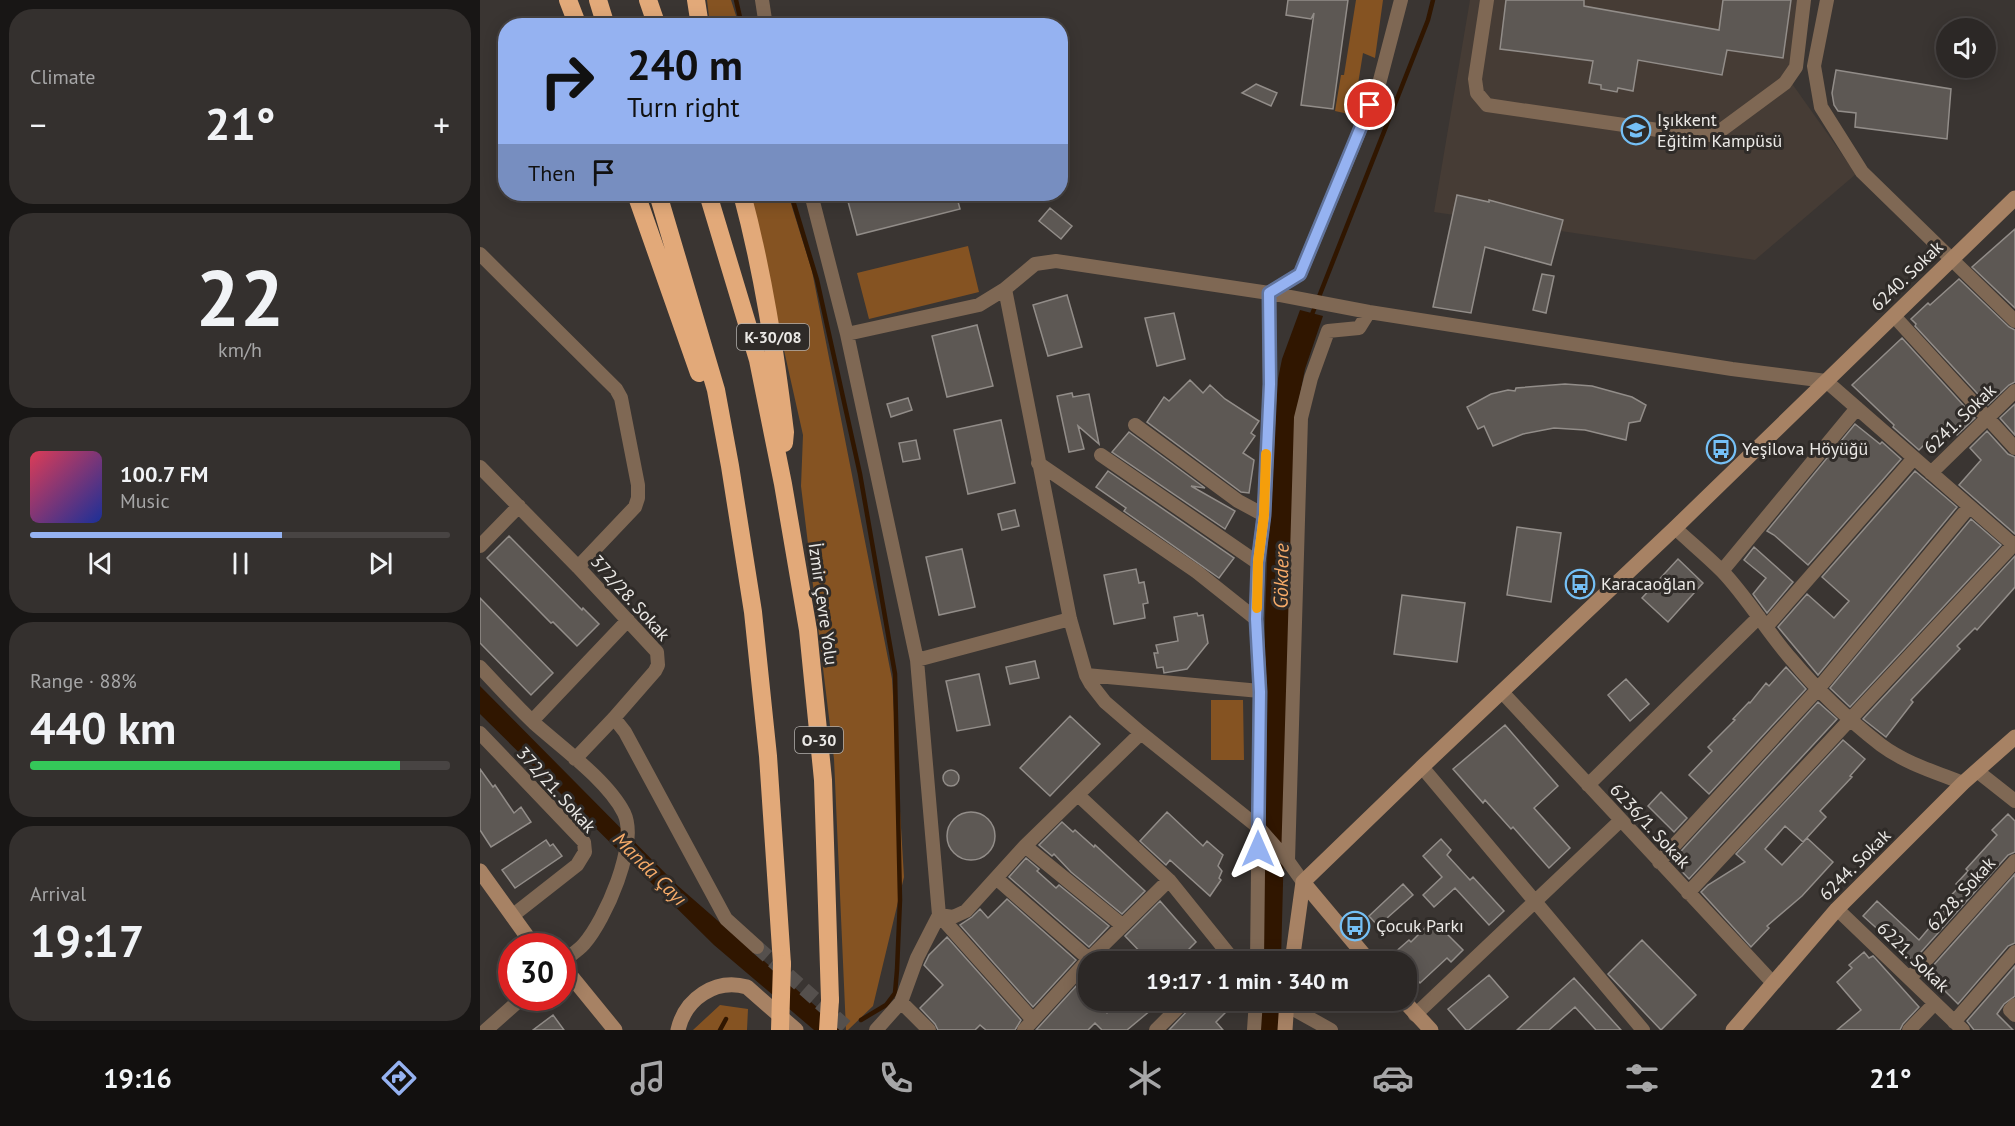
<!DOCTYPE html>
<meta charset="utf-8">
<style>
:root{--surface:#2c2826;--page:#34302e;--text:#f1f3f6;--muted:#a6a6a7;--line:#484443;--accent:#95b2f1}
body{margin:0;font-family:"PT Sans",sans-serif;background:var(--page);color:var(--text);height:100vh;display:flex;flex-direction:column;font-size:22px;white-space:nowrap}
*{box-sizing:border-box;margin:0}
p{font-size:20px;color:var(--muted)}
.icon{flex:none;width:33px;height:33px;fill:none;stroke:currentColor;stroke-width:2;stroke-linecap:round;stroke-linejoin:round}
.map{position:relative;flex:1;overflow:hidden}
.panel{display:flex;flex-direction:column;gap:9px;padding:9px;background:#181615;width:480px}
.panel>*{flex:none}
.hud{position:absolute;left:18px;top:18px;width:570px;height:183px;border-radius:24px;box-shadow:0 3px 15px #0003,0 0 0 2px var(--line);background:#95b2f1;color:#111;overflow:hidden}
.controls{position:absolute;left:1456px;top:18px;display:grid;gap:12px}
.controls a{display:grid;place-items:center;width:60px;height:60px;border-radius:50%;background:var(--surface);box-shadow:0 3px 15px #0003,0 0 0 2px var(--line);font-size:30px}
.speed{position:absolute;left:18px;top:933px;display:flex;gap:12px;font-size:30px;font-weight:700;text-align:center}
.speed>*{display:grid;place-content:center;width:78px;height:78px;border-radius:50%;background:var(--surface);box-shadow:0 3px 15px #0003,0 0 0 2px var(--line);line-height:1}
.speed .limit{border:9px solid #d22;background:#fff;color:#111}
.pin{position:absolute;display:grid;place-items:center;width:51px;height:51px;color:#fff;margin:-26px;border:3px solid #fff;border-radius:50%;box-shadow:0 2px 6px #0007}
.me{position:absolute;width:66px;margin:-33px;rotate:0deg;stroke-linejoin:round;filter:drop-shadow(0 0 4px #0008)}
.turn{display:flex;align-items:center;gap:21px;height:126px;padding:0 30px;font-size:27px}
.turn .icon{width:78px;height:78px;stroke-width:2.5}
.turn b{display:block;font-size:42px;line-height:51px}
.then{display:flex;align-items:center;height:57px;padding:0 30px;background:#0003;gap:12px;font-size:22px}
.big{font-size:45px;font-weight:600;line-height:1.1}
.panel .card{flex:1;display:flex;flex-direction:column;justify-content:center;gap:9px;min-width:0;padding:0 21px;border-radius:24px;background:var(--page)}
.panel .dial{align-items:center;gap:0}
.dial b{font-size:78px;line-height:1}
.song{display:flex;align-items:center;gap:18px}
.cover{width:72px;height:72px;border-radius:9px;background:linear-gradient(135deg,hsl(350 70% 55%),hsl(230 70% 35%))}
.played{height:6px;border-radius:3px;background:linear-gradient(90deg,var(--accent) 60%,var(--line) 60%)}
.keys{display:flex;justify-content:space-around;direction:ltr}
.heat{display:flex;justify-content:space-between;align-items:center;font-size:33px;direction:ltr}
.charge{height:9px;border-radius:4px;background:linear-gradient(90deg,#34c759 88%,var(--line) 0)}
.trip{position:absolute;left:598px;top:951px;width:339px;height:60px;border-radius:24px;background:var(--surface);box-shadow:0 3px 15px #0003,0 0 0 2px var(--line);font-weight:600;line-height:60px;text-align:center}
.menu{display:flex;height:96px;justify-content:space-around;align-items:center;background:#12100f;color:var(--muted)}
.menu .icon{width:42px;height:42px}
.menu .current{color:var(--accent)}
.menu b{font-size:27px;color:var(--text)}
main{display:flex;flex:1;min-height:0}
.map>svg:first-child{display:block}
</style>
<main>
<section class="panel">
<div class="card"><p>Climate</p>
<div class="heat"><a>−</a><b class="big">21°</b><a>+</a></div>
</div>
<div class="card dial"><b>22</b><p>km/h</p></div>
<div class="card">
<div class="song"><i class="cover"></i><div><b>100.7 FM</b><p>Music</p></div></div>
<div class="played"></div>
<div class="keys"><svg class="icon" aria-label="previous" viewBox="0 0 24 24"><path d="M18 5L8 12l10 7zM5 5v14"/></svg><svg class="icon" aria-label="pause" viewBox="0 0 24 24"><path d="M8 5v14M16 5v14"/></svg><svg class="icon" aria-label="next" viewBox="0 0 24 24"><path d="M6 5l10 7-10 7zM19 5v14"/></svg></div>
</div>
<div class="card"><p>Range · 88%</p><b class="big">440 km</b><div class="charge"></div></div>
<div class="card"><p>Arrival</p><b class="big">19:17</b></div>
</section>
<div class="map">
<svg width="1535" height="1030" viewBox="0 0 1535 1030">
<rect width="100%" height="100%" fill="#3a3532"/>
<path fill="#463c35" d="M990,0H1322L1313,85L1376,174L1275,260L954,212Z"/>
<path fill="#855322" d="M227,0H251L259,25H230Z
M876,0H903L895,58L883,53L873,115L855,111L861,75H864Z
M269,194H308L332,271L412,679L424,877L393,1006L368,1030H366L354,759L321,486L323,435Z
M488,246L499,292L389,319L377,273Z
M731,700H763L764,760H731Z
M240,1005L268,1009L267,1030H213Z"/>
<path fill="#301600" d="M820,310L843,316L825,369L815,420L801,961L782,962L785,617L793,404L802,359Z
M0,686L198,886L363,1030H334L234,945L0,714Z
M781,1001H800L799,1030H781Z"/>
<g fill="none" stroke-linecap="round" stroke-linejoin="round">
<path stroke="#301600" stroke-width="4.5" d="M256,0L262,26
M311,194L337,280L380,474L415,674L420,900L417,970L415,993L406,1005L381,1020
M831,317L948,20L953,0
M240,1030L246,1019"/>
</g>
<path fill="#5d5854" stroke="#928d89" stroke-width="1.5" d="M808,0H868L853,109L821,105L834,13L831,19L806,15Z
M1026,0H1104V6L1239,30L1243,0H1311L1303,58L1247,50L1242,75L1158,60L1153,91L1138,88L1137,92L1121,89V85L1109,83L1113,61L1020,49Z
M1356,70L1471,89L1467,139L1375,127L1376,113L1358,111L1354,105L1352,93Z
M776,84L797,93L791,106L762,93Z
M366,194H476L480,209L377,235Z
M977,195L1009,202V200L1083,220L1071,265L1005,247L991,313L953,307Z
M570,208L592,226L581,239L559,221Z
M1535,229V308L1492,267Z
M1062,274L1074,276L1066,313L1053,310Z
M1479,279L1529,327L1535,330V382L1529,385L1508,405L1435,326L1436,324L1431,319L1448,303L1450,305Z
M587,295L602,347L568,356L553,305Z
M694,313L705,359L677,366L665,318Z
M497,325L513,386L467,397L452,336Z
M1422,338L1495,418L1477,435L1466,423L1439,450L1413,427L1414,425L1372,385Z
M710,380L723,393L730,385L745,399L779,421L771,433L775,436L763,453L774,460L769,493L761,492L667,422L684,397L689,401Z
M1085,384L1112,386L1152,397L1166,405L1160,421L1149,423L1146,440L1105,430L1074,428L1043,434L1013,446L1004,426L998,429L987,407L1011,394L1028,390L1035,391L1036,388Z
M592,393L593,397L609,394L619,444L598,426L604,449L589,452L577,396Z
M428,398L432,410L411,417L407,404Z
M1535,404V435L1520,418Z
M521,420L535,483L488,494L474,430Z
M1375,424L1400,444L1402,442L1421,459L1328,565L1294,535L1287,531Z
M1507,431L1528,454L1535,457V534L1479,485L1501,460L1490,448Z
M649,432L725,488L711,486L755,511L745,529L632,452Z
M436,440L440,459L423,462L419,443Z
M628,471L754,558L739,578L644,511L646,508L616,487Z
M1435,471L1477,507L1338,675L1298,627L1327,594L1354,618L1369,601L1342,577Z
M535,510L539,526L522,530L518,514Z
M1491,519L1521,545L1370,707L1350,688Z
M1037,527L1081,533L1071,602L1027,595Z
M29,536L102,610L103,608L119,624L97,646L73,622L71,623L7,558Z
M1274,547L1313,582L1287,613L1273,594L1286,578L1264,560Z
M482,549L495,607L459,615L446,557Z
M1535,556V587L1497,630L1495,628L1477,646L1480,649L1431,700L1433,702L1406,737L1383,719Z
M1198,559L1223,583L1188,622L1162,598Z
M656,569L659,583L664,582L668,603L663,604L665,618L634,624L624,575Z
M922,595L985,603L977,662L914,654Z
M0,598L73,673L51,695L0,643Z
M717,613L718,616L723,615L728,643L707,669L684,673L683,667L677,668L674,653H678L676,645L698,641L694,617Z
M555,661L559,678L530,684L526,667Z
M1306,667L1326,689L1229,794L1209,775L1232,751L1228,747L1255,720L1253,719L1269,702L1270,703L1286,683L1289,686Z
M499,674L510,725L477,731L466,681Z
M1146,679L1169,704L1150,721L1128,695Z
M1338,702L1357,719L1209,879L1192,861Z
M590,716L620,744L570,796L540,768Z
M1025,725L1078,786L1054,808L1090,848L1069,868L1033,827L1031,829L1005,800L1003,803L973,769Z
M1363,740L1385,759L1370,776L1372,777L1340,811L1346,817L1323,842L1305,826L1285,849L1302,865L1327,838L1353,862L1322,896L1287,926L1289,928L1271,947L1221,892L1228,885L1265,862L1256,854Z
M0,769L13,787L15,785L34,813L41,807L51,822L11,847L0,830Z
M463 778a8 8 0 1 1 16 0a8 8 0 1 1-16 0Z
M1181,792L1207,818L1194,832L1168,806Z
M687,812L723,846L727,841L743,855L738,866L742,871L739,878L741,880L730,896L690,860L686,865L660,841Z
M467 836a24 24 0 1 1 48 0a24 24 0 1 1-48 0Z
M1528,814L1535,821V852L1528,855L1433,961L1383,916L1397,901L1439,940L1466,908L1462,905L1479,887L1476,884L1488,871L1486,869L1517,835L1512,830Z
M582,822L593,832L595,830L614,847L615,845L665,891L642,914L591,872L574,854L572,856L559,845Z
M961,839L971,850L967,855L990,880L993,877L1024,911L1009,925L975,888L954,907L943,895L962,877L943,856Z
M66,840L70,846L73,844L82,856L35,888L22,870Z
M546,858L559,869L557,871L576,888L579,885L629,926L609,947L529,877Z
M1535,874V943L1528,946L1478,1004L1460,986L1456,990L1443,977Z
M923,884L933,895L898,926L889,916Z
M527,899L596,960L553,1007L480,925L492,917L500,909L508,918Z
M680,901L716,942L696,962H670L645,936Z
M953,920L983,950L971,962L967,958L940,983L927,969V962H920L913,954L929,940L931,942Z
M467,937L541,1020L535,1030H506L500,1025L495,1030H458L455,1024L440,1008L463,985L444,965L449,955Z
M1162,940L1216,995L1181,1030L1128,974Z
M1384,952L1389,958L1393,956L1395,958L1439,1007L1423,1024L1420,1030H1357L1381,1010L1357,982L1372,968L1369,965Z
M1535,966V996L1524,1004L1517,1014L1533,1030H1494L1487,1021Z
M609,972V1000H618L627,1013L643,1000H683L647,1030H622L615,1023L608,1030H556Z
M1009,975L1028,997L989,1030H986L968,1009Z
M1094,978L1141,1030H1116L1095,1007L1069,1030H1037Z
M715,1000H734L745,1013L736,1022L743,1030H689L712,1006Z
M73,1015L84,1030H53Z"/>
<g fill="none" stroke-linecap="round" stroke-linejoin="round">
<path stroke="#55504d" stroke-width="14" stroke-dasharray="14 7" stroke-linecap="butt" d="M277,947L370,1030"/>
<path stroke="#7f6854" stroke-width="14" d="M282,0L286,26
M1007,0L995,79L997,93L1007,105L1219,136L1236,134L1305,83L1316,67L1324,0
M1347,0L1334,66L1341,107L1382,172L1535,321
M331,194L367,334L437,660L459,915L553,1020
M0,254L136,389L141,398L158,485V498L155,507L98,567
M525,289L590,619L606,675L611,684L625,702L661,733L778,827L808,861
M1414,316L1535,448
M367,334L499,305L525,289L555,264L576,261L789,293L889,312L1252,369L1346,381L1535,546
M655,425L758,501L784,515
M621,455L778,563
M558,463L717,572L776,619
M0,467L98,567L177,652L178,665L175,671L134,718L95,759
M1451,473L1535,391
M1195,528C1210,542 1227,556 1242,571C1268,598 1287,632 1312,660C1338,691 1369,720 1401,745C1425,763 1455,772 1483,783
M0,546L39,506
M1242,571L1377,408
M1286,627L1434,458
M437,660L590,619
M0,667C18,686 35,705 54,723C81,747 128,781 144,813C159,844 125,920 104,944C98,951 89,956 82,962
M606,675L780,691
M1022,692L1293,983
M134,718L145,732L246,919L277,947
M52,721L148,620
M0,733L104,842L105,852L97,865L32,916
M942,767L1163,1030
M1497,771L1535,801
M1108,785L1279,617
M598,795L689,880L755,962
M545,846L642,925
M1179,862L1338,689L1489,507
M516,878L609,959
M823,882L808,861L821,418L831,378L848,331L879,328L889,312
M1208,893L1535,543
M1357,909L1483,1030
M777,962L780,691L776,619L778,563L784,515L790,384L789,293L820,274L899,84L921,0
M1430,978L1535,861
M421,1002L449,1030
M806,1005L851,1030
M1535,1005L1530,1010L1535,1015
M935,1015L1141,820
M1474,1022L1535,952
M6,1030L42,998
M396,1030L421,1002L437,958L459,915L473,917L486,911L545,846L661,733
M544,1030L609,959L689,880
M676,1030L706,1000
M774,1030L776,1000
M1429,1030L1455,1003"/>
<path stroke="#a78264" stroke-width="15" d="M0,871L54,946
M823,882L890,962
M812,962L823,882L942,767L1195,528L1535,198
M82,965L135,1030
M923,1000L951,1030
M198,1030C205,999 235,978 267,987L316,1030
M805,1030L807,1000
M1253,1030L1357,909L1483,783L1535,737"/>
<path stroke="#e2a979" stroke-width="18" d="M88,0L98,26
M118,0L126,26
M168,0L177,26
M216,0L220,26
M156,194L219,373
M178,194L236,390L250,466L273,612L288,756L302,964
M228,194L278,360L303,484L328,630L343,780L350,1000
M262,194C283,272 295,351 305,432L304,443"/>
<path stroke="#e2a979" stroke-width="18" d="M300,1030L302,964
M348,1030L350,1000"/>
</g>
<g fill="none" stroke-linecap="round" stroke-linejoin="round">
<g stroke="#61749d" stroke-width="15">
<path id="route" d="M778,849L780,692L776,619L778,562L784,515L790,384L789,293L820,274L890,105"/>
</g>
<use href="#route" stroke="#95b2f1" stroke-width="10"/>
<path stroke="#f59e0b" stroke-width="10" d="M777,608L778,562L784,515L786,454"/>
</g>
<defs>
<g id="school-ring" transform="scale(1.5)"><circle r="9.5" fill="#2f2b28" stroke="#75c0f6" stroke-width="1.5"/><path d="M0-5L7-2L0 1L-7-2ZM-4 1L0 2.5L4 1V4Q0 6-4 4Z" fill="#75c0f6"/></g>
<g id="bus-ring" transform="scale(1.5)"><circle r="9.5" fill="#2f2b28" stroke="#75c0f6" stroke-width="1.5"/><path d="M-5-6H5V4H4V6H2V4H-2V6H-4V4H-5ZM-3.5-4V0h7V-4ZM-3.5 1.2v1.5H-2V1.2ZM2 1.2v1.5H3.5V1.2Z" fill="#75c0f6"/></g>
</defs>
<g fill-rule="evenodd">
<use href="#school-ring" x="1156" y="130"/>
<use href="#bus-ring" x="1241" y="449"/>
<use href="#bus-ring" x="1100" y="584"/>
<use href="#bus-ring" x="875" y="926"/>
</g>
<g text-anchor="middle" stroke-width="6" stroke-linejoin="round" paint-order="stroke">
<g fill="#2f2b28" stroke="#b3b0ad" stroke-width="1.5">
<rect x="257" y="324" width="72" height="26" rx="4.5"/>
<rect x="315" y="727" width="48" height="26" rx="4.5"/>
</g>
<g font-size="16" font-weight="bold" fill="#ebe9e6">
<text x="293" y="343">K-30/08</text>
<text x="339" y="746">O-30</text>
</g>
<g font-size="18" fill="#ebe9e6" stroke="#2f2b28" text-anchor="start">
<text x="1177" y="126">Işıkkent<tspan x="1177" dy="21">Eğitim Kampüsü</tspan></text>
<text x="1262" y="455">Yeşilova Höyüğü</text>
<text x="1121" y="590">Karacaoğlan</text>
<text x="896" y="932">Çocuk Parkı</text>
</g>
<g font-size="18" fill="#ebe9e6" stroke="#2f2b28">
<text transform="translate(1427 276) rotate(-44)" y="6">6240. Sokak</text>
<text transform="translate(1480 419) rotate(-44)" y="6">6241. Sokak</text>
<text transform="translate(150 598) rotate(48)" y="6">372/28. Sokak</text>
<text transform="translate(343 604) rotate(82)" y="6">İzmir Çevre Yolu</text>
<text transform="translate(76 790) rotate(48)" y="6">372/21. Sokak</text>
<text transform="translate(1170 826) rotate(47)" y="6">6236/1. Sokak</text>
<text transform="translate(1375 865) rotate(-45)" y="6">6244. Sokak</text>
<text transform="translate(1481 894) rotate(-48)" y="6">6228. Sokak</text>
<text transform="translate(1433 957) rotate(44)" y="6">6221. Sokak</text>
</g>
<g font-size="20" font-style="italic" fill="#f8ac69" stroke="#2f2b28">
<text transform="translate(801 576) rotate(-89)" y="7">Gökdere</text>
<text transform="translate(170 869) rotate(45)" y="7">Manda Çayı</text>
</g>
</g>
</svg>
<div class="controls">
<a><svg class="icon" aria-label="sound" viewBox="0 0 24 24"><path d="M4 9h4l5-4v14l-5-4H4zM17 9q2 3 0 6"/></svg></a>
</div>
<div class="speed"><div class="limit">30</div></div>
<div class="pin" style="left:890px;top:105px;background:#d93025"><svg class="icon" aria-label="arrive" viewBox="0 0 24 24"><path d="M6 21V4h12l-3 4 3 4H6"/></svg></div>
<svg class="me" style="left:778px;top:849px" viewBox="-20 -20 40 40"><path d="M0-17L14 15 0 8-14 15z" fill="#95b2f1" stroke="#fff" stroke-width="4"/></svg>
<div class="trip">19:17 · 1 min · 340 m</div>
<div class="hud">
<div class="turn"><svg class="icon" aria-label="right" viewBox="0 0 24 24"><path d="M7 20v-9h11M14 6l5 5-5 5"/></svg><div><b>240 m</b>Turn right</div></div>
<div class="then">Then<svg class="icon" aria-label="arrive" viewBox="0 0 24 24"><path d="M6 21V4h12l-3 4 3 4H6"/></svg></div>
</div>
</div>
</main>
<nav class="menu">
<b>19:16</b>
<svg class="icon current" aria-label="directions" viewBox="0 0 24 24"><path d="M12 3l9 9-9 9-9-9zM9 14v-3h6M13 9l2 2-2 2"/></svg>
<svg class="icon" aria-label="music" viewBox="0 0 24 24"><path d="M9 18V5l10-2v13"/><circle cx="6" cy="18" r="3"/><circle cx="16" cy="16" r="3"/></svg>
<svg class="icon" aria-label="phone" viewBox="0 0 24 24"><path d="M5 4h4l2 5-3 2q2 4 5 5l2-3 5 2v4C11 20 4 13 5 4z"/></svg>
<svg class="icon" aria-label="climate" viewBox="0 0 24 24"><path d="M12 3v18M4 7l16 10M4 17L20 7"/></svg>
<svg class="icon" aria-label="car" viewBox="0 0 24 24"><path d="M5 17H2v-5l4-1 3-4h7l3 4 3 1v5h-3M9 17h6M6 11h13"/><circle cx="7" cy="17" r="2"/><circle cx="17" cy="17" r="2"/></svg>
<svg class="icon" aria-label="filters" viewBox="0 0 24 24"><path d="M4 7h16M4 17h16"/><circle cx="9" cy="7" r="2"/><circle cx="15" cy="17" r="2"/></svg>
<b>21°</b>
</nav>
